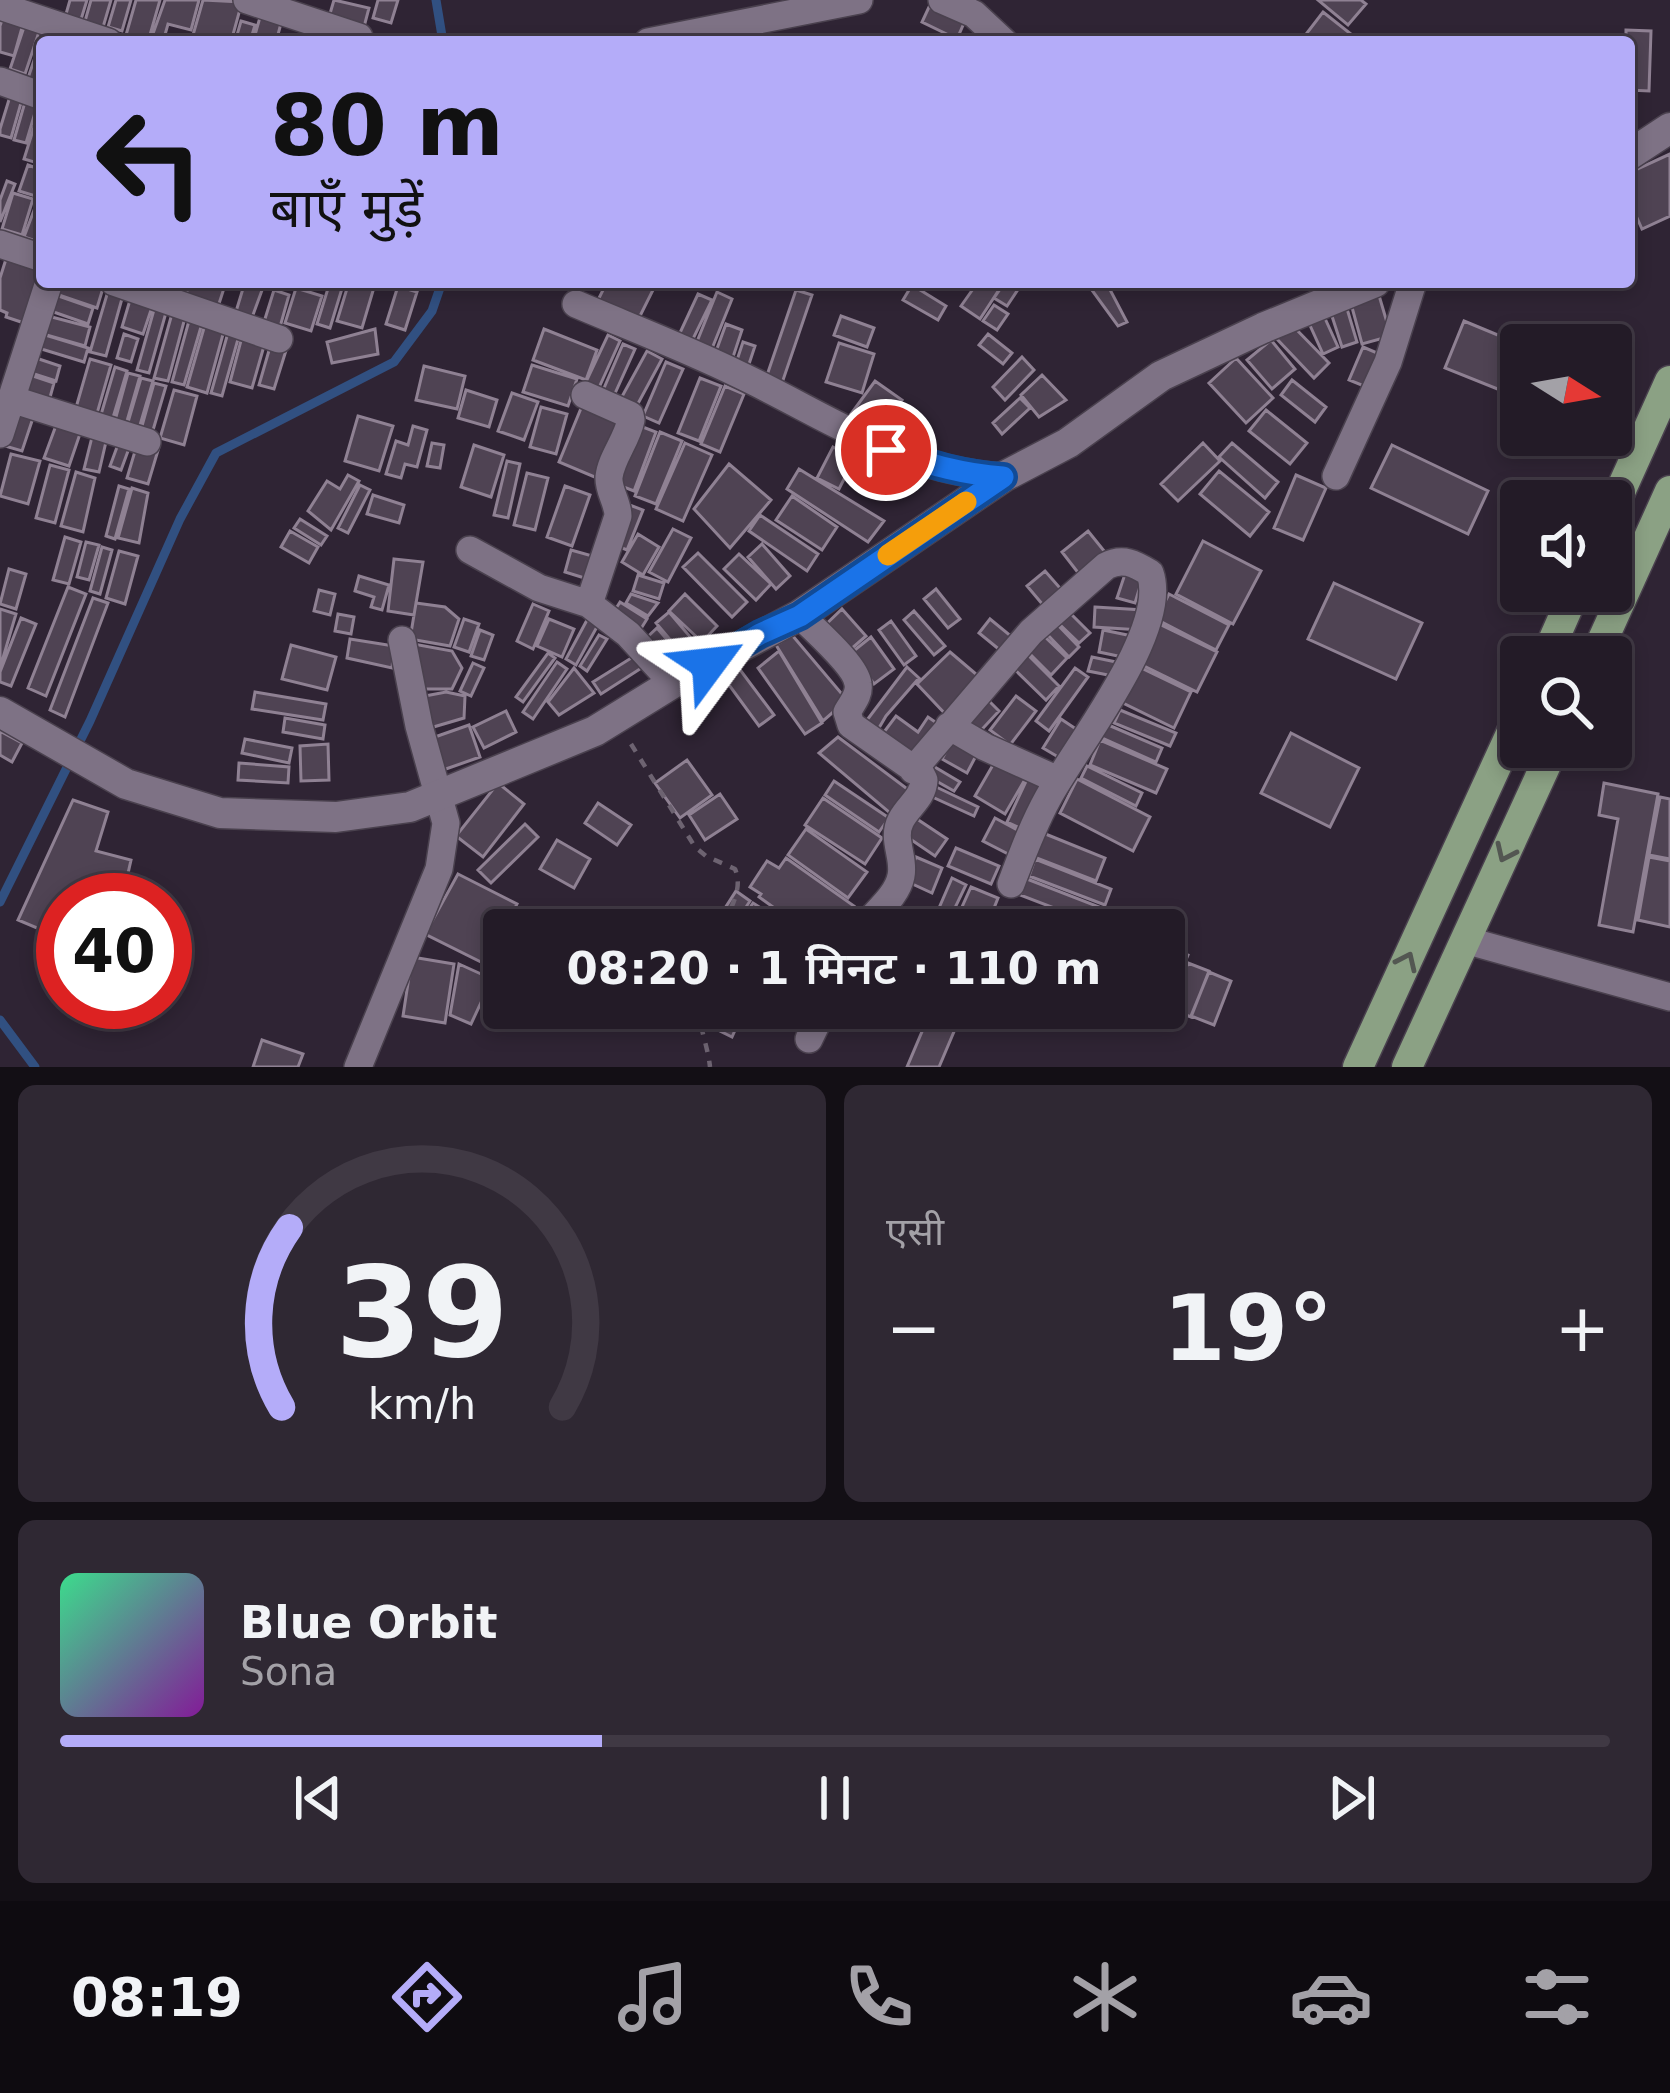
<!DOCTYPE html>
<html lang="hi">
<meta charset="utf-8">
<style>
:root{--surface:#231b27;--page:#2f2833;--text:#f1f3f6;--muted:#a3a1a7;--line:#403944;--accent:#b4acf9}
body{margin:0;font-family:"DejaVu Sans","Noto Sans Devanagari",sans-serif;background:var(--page);color:var(--text);height:100vh;display:flex;flex-direction:column;font-size:45px;white-space:nowrap}
*{box-sizing:border-box;margin:0}
p{font-size:39px;color:var(--muted)}
.icon{flex:none;width:66px;height:66px;fill:none;stroke:currentColor;stroke-width:2;stroke-linecap:round;stroke-linejoin:round}
.map{position:relative;height:1067px;overflow:hidden}
.panel{display:flex;flex-direction:column;gap:18px;padding:18px;background:#130f15;flex:1}
.panel>*{flex:none}
.banner{position:absolute;left:36px;top:36px;width:1599px;height:252px;border-radius:12px;box-shadow:0 6px 18px #0003,0 0 0 3px var(--line);background:#b4acf9;color:#111;overflow:hidden}
.needle{width:78px;rotate:101deg}
.tools{position:absolute;left:1500px;top:324px;display:grid;gap:24px}
.tools a{display:grid;place-items:center;width:132px;height:132px;border-radius:12px;background:var(--surface);box-shadow:0 6px 18px #0003,0 0 0 3px var(--line);font-size:60px}
.speed{position:absolute;left:36px;top:873px;display:flex;gap:24px;font-size:60px;font-weight:700;text-align:center}
.speed>*{display:grid;place-content:center;width:156px;height:156px;border-radius:50%;background:var(--surface);box-shadow:0 6px 18px #0003,0 0 0 3px var(--line);line-height:1}
.speed .limit{border:18px solid #d22;background:#fff;color:#111}
.pin{position:absolute;display:grid;place-items:center;width:102px;height:102px;color:#fff;margin:-51px;border:6px solid #fff;border-radius:50%;box-shadow:0 3px 12px #0007}
.me{position:absolute;width:132px;margin:-66px;rotate:60deg;stroke-linejoin:round;filter:drop-shadow(0 0 9px #0008)}
.turn{display:flex;align-items:center;gap:42px;height:252px;padding:0 36px;font-size:54px}
.turn .icon{width:156px;height:156px;stroke-width:2.5}
.turn b{display:block;font-size:84px;line-height:102px}
.big{font-size:90px;font-weight:600;line-height:1.1}
.panel .tile{flex:1;display:flex;flex-direction:column;justify-content:center;gap:18px;min-width:0;padding:0 42px;border-radius:18px;background:var(--page)}
.panel .dial{align-items:center;gap:0}
.dial svg{height:312px;overflow:visible;fill:none;stroke:var(--line);stroke-width:7;stroke-linecap:round;text-anchor:middle}
.dial text{fill:var(--text);stroke:none}
.song{display:flex;align-items:center;gap:36px}
.cover{width:144px;height:144px;border-radius:18px;background:linear-gradient(135deg,hsl(150 70% 55%),hsl(290 70% 35%))}
.played{height:12px;border-radius:6px;background:linear-gradient(90deg,var(--accent) 35%,var(--line) 35%)}
.keys{display:flex;justify-content:space-around;direction:ltr}
.heat{display:flex;justify-content:space-between;align-items:center;font-size:66px;direction:ltr}
.panel .tiles{flex:1;display:grid;gap:18px;grid-template-columns:1fr 1fr}
.tile:last-child{grid-column:span 2}
.trip{position:absolute;left:483px;top:909px;width:702px;height:120px;border-radius:12px;background:var(--surface);box-shadow:0 6px 18px #0003,0 0 0 3px var(--line);font-weight:600;line-height:120px;text-align:center}
.dock{display:flex;height:192px;justify-content:space-around;align-items:center;background:#0e0b10;color:var(--muted)}
.dock .icon{width:84px;height:84px}
.dock .current{color:var(--accent)}
.dock b{font-size:54px;color:var(--text)}
.map>svg:first-child{display:block}
</style>
<div class="map">
<svg width="1670" height="1067" viewBox="0 0 1670 1067">
<rect width="100%" height="100%" fill="#2f2434"/>
<g fill="none" stroke-linecap="round" stroke-linejoin="round">
<path stroke="#315081" stroke-width="9" d="M436,0L443,42
M0,902L90,721L180,519L216,453L394,362L432,311L442,282
M0,1020L35,1067"/>
</g>
<path fill="#4f4353" stroke="#8f8193" stroke-width="3" d="M70,0H87L79,26L64,21Z
M91,0H111L101,34L83,28Z
M116,0H131L122,31L108,27Z
M136,0H160L148,42H124Z
M165,0H199L191,30L168,24L163,42H150Z
M203,0L242,2L231,42H191Z
M334,0L369,8L364,27L329,17Z
M378,0H398L391,23L373,18Z
M1318,0H1361L1366,4L1348,25Z
M929,7L964,23L957,39L922,22Z
M262,10L283,16L276,42H253Z
M5,11L25,17L14,56L0,52V26Z
M1323,12L1361,42H1300Z
M27,18L42,23L25,74L10,69Z
M241,21L255,25L250,42H235Z
M46,25L64,31L60,42H42V85L27,81Z
M1626,30L1651,31L1649,91L1629,90V42H1626Z
M11,93L23,96L11,138L0,135V129Z
M25,102L37,106L26,143L14,140Z
M40,108L42,109V135L34,162L24,159Z
M1670,154V216L1642,229L1629,200V173Z
M28,165L42,170V198L19,191Z
M7,181L15,184L0,222V200Z
M13,193L33,199L22,235L2,229Z
M42,203V243L24,237L36,205Z
M6,259L41,271L24,323L6,317L7,313L0,310V278Z
M57,282H84L103,288L97,308L53,293Z
M190,282H226L217,310L184,300Z
M245,282H265L250,323L234,318Z
M330,282H344L330,328L317,324Z
M349,282L375,284L362,328L337,321Z
M607,282H657L637,322L597,302Z
M978,282H1004L980,319L961,306Z
M1005,282H1023L1007,306L994,298Z
M1086,282H1106L1127,322L1118,326Z
M912,285L946,306L938,320L903,300Z
M398,286L417,292L405,330L386,324Z
M296,288L322,296L311,331L285,323Z
M274,290L289,295L280,327L264,322Z
M796,290L812,295L780,389L764,384Z
M108,291L123,295L106,356L90,352Z
M717,292L732,299L711,351L696,344Z
M1378,292L1391,336L1362,344L1350,300Z
M50,293L93,308L88,324L45,309Z
M698,294L712,300L691,343L678,337Z
M130,300L152,307L143,334L122,327Z
M1345,302L1357,342L1342,347L1329,307Z
M994,305L1008,314L997,330L983,321Z
M155,306L167,309L149,373L137,370Z
M173,310L186,314L168,381L154,378Z
M1323,314L1338,347L1323,354L1308,321Z
M48,316L90,327L85,346L43,334Z
M841,316L874,328L867,347L834,335Z
M190,317L203,320L184,385L172,382Z
M206,321L225,327L207,393L187,387Z
M1464,321L1522,345L1520,398L1445,368Z
M726,324L742,330L732,360L715,354Z
M1291,324L1329,363L1314,378L1276,338Z
M229,329L240,332L222,396L211,393Z
M375,329L378,354L332,363L327,342Z
M544,329L597,350L586,380L533,360Z
M243,333L266,339L252,388L230,382Z
M42,334L88,348L84,362L38,348Z
M124,334L138,339L131,362L117,358Z
M988,334L1012,353L1003,364L979,345Z
M608,335L620,341L597,392L584,386Z
M272,340L288,344L274,389L259,385Z
M1271,340L1295,369L1272,389L1247,360Z
M743,342L755,346L747,370L735,366Z
M839,343L874,354L862,393L826,382Z
M623,344L635,349L612,400L601,395Z
M1363,347L1382,355L1369,388L1349,380Z
M647,351L662,359L634,411L619,402Z
M33,357L60,366L56,381L28,372Z
M1022,357L1034,370L1005,400L993,387Z
M1236,358L1273,398L1246,423L1209,383Z
M90,359L111,365L96,417L75,411Z
M666,362L683,369L659,423L643,416Z
M532,365L577,379L568,406L523,392Z
M424,366L465,376L457,409L416,400Z
M115,367L127,371L112,421L100,418Z
M128,373L140,376L125,428L114,424Z
M27,374L54,383L49,401L21,392Z
M1042,375L1066,400L1039,417L1021,395Z
M141,378L153,381L138,432L126,429Z
M700,378L721,386L699,441L678,433Z
M1292,380L1326,407L1315,422L1281,395Z
M875,381L902,400L874,437L848,418Z
M154,383L166,386L151,437L140,433Z
M725,386L744,394L720,452L701,444Z
M174,390L197,396L184,445L160,438Z
M466,390L497,400L489,427L458,418Z
M512,393L538,402L524,440L498,431Z
M1020,398L1030,408L1002,434L993,423Z
M584,401L622,417L597,478L559,462Z
M18,407L35,412L22,451L5,446Z
M541,407L567,414L556,454L530,447Z
M1266,410L1307,443L1290,464L1249,431Z
M358,416L393,426L379,471L345,461Z
M58,420L82,428L69,466L44,458Z
M635,424L656,432L634,491L613,483Z
M413,426L427,430L417,467L405,464L401,478L386,474L396,441L408,445Z
M94,429L108,433L99,472L84,469Z
M660,432L682,441L656,504L635,496Z
M120,439L131,443L121,470L110,466Z
M138,441L159,447L148,484L127,478Z
M432,443L444,445L440,468L427,466Z
M685,443L712,455L683,521L656,509Z
M1203,443L1220,461L1178,501L1161,484Z
M1232,443L1278,482L1265,498L1219,457Z
M474,445L504,455L491,497L461,487Z
M1392,445L1488,491L1468,534L1371,488Z
M833,447L855,458L839,489L817,478Z
M11,454L40,461L28,504L0,496Z
M507,461L520,464L508,518L494,515Z
M729,464L771,500L730,548L694,509Z
M50,465L69,470L55,523L36,518Z
M799,469L884,521L868,542L787,489Z
M1219,471L1269,512L1250,536L1200,494Z
M76,472L95,478L83,532L61,526Z
M527,473L548,478L535,530L514,525Z
M348,475L359,481L331,530L308,511L327,481L340,489Z
M1296,475L1326,488L1303,540L1274,528Z
M360,485L370,490L348,533L338,528Z
M119,486L129,489L115,539L106,536Z
M565,486L590,495L572,546L547,537Z
M132,488L148,493L139,543L118,538Z
M373,495L404,505L399,523L367,514Z
M792,496L837,527L822,550L776,520Z
M627,504L643,510L627,550L612,544Z
M760,515L818,554L807,571L749,531Z
M300,519L327,536L321,545L294,528Z
M673,529L691,538L668,582L649,572Z
M290,531L318,547L309,563L281,547Z
M1088,531L1109,557L1083,579L1062,552Z
M638,534L659,547L643,575L622,562Z
M65,537L81,542L69,584L53,580Z
M1203,541L1261,571L1233,624L1176,594Z
M86,542L99,545L89,580L77,577Z
M762,544L790,576L776,589L748,557Z
M102,547L112,550L100,594L90,591Z
M571,550L596,557L591,580L565,572Z
M119,551L138,556L125,604L106,598Z
M698,553L747,602L732,617L683,567Z
M739,554L771,584L756,600L724,569Z
M394,559L423,562L414,615L388,611Z
M1127,568L1144,573L1135,603L1117,598Z
M9,569L26,574L16,609L0,604Z
M1045,571L1067,596L1049,612L1027,586Z
M638,575L664,583L659,599L633,591Z
M359,576L389,585L382,610L371,607L374,597L355,591Z
M1334,583L1422,623L1396,679L1308,639Z
M68,587L86,594L46,696L28,688Z
M936,589L960,619L948,628L924,599Z
M319,590L335,594L330,615L314,611Z
M631,594L658,603L648,616L626,603Z
M685,594L717,626L702,642L669,611Z
M1169,594L1229,625L1216,650L1156,619Z
M93,598L108,603L65,717L50,710Z
M620,602L647,619L637,635L610,618Z
M416,603L445,607L459,619L450,646L410,639Z
M533,604L549,611L533,649L517,641Z
M1063,606L1090,633L1079,643L1052,617Z
M1095,607L1143,610L1141,630L1094,627Z
M0,609L16,614L0,668Z
M842,609L866,636L842,657L819,631Z
M914,611L945,646L934,655L904,620Z
M669,612L697,645L684,656L656,623Z
M338,614L354,617L351,634L335,631Z
M21,618L36,624L11,686L0,682V672Z
M464,619L479,624L469,652L454,647Z
M549,619L574,629L562,657L537,646Z
M990,619L1017,641L1006,655L979,633Z
M587,620L598,625L576,665L566,659Z
M1053,620L1079,647L1069,657L1043,630Z
M891,621L916,656L904,665L879,630Z
M1159,624L1217,652L1197,692L1140,664Z
M657,628L682,657L666,672L641,643Z
M480,630L493,635L484,660L471,656Z
M1103,630L1137,637L1132,659L1099,652Z
M599,635L607,639L587,671L580,666Z
M792,635L847,700L823,721L776,645Z
M1044,636L1067,658L1051,675L1028,652Z
M871,637L894,669L874,684L851,653Z
M350,639L394,646L392,668L347,658Z
M408,643L452,651L462,668L452,689H419Z
M291,645L336,657L327,690L282,679Z
M779,651L822,723L805,734L758,668Z
M1024,651L1059,686L1046,700L1010,665Z
M950,652L983,680L950,719L917,684Z
M548,653L555,658L523,702L516,697Z
M636,655L643,667L601,694L593,682Z
M1092,657L1116,662L1113,676L1088,671Z
M557,662L567,669L533,719L523,712Z
M473,663L484,668L471,696L460,691Z
M735,663L774,715L759,726L721,674Z
M907,667L919,678L886,716L876,733L864,724Z
M1139,667L1191,692L1174,728L1121,702Z
M574,668L594,693L559,715L548,702Z
M1075,668L1088,677L1049,731L1036,721Z
M255,692L326,704L323,720L252,709Z
M446,692L465,696L464,718L430,728L425,696Z
M982,694L999,711L973,739L955,723Z
M1016,696L1036,711L1010,745L990,730Z
M1120,710L1176,733L1170,746L1114,723Z
M506,711L516,732L484,748L473,727Z
M896,716L918,732L928,717L941,726L918,760L884,732Z
M285,718L325,725L323,739L283,732Z
M1061,719L1082,733L1065,761L1043,748Z
M1106,724L1162,748L1156,762L1100,737Z
M469,725L480,757L443,770L432,738Z
M0,731L22,743L12,762L0,755Z
M1291,733L1359,768L1330,827L1261,793Z
M838,737L910,791L890,813L819,753Z
M953,738L978,752L967,773L942,759Z
M245,739L292,748L289,763L242,753Z
M1100,740L1167,769L1156,793L1090,765Z
M328,744L329,780L301,781L300,746Z
M997,758L1027,776L1005,814L975,796Z
M687,760L712,795L680,818L655,783Z
M239,763L289,767L288,783L238,780Z
M928,763L960,782L954,791L922,773Z
M1087,766L1142,793L1136,806L1081,778Z
M1028,777L1047,786L1026,831L1007,822Z
M1077,779L1150,817L1133,851L1060,813Z
M834,781L889,818L879,832L825,795Z
M498,783L524,804L483,857L456,836Z
M1604,783L1658,794L1633,932L1599,925L1618,819L1599,815Z
M932,785L978,807L974,816L928,795Z
M720,794L737,819L705,840L689,815Z
M1660,797L1670,799V859L1649,855Z
M823,798L882,838L865,864L805,825Z
M73,800L108,812L96,851L131,860L122,900H63V939L18,920Z
M598,803L631,825L617,845L585,823Z
M911,815L947,839L935,856L900,832Z
M995,818L1027,835L1016,858L983,841Z
M525,824L538,837L491,883L478,870Z
M806,829L867,872L848,898L788,855Z
M1043,833L1105,858L1096,881L1034,857Z
M557,840L590,859L574,888L540,869Z
M956,848L999,866L991,884L948,866Z
M916,857L942,868L932,893L906,881Z
M1649,857L1670,861V927L1638,920Z
M786,858L854,906L837,930H805L759,897L761,894L750,887L767,861L779,868Z
M1035,859L1111,889L1105,905L1029,876Z
M458,874L517,904L487,965L425,934Z
M952,878L966,885L952,914L939,908Z
M1027,879L1107,910L1101,926L1020,895Z
M971,887L998,898L990,918L962,907Z
M736,891L750,901L731,930H711Z
M753,903L764,910L751,930H735Z
M1164,945L1188,955L1165,1010L1161,1008H1164Z
M412,957L454,964L445,1023L403,1016Z
M1188,963L1209,971L1191,1017L1170,1009Z
M459,964L492,979L471,1024L450,1015Z
M1209,972L1231,981L1214,1025L1191,1016Z
M623,1008H651L647,1023L621,1016Z
M728,1008H745L732,1037L718,1030Z
M932,1008H964L939,1067H907Z
M262,1040L303,1054L298,1067H253Z"/>
<g fill="none" stroke-linecap="round" stroke-linejoin="round">
<g stroke="#4a414e" stroke-width="30">
<path id="minor" d="M247,0L359,37
M942,0L974,14L1004,42
M0,6L108,42
M648,42L859,0
M0,81L42,96
M0,244L42,258
M114,282L279,339
M576,304C630,327 685,348 738,374C827,416 901,471 1003,477
M585,395L630,415L631,420C627,440 611,458 609,477C608,491 618,502 618,516L589,604
M11,399L147,442
M0,434L49,282
M1336,476L1388,362L1413,282
M470,550L539,588L589,604L628,634L673,683
M800,615C814,630 856,665 858,684C860,695 852,703 847,712L851,725L921,774L924,780C923,798 909,805 901,820C891,839 905,857 901,876C897,897 874,913 862,930
M949,726L985,747L1058,780
M913,770L1031,632L1106,566C1123,557 1135,564 1150,573C1170,630 1076,746 1048,798C1033,825 1022,855 1011,884
M1465,940L1670,997
M809,1039L824,1008
M358,1067L439,869L446,823L419,726L402,640"/>
</g>
<g stroke="#4a414e" stroke-width="33">
<path id="tertiary" d="M1629,155L1670,128
M0,712L126,784L220,813L336,817L410,807L595,731L673,683L800,615L1003,477L1068,443L1161,376L1263,328L1375,282"/>
</g>
<g stroke="#4a414e" stroke-width="33">
<path id="primary" d="M1611,512L1670,381
M1546,657L1575,591
M1595,657L1670,491
M1358,1067L1521,712
M1407,1067L1554,747"/>
</g>
<path stroke="#6d6371" stroke-width="4.5" stroke-dasharray="9 9" stroke-linecap="butt" d="M631,744L695,847L706,856L735,869C744,889 729,911 721,930
M698,1008C700,1029 708,1047 710,1067"/>
<use href="#minor" stroke="#7e7285" stroke-width="27"/>
<use href="#tertiary" stroke="#7e7285" stroke-width="30"/>
<use href="#primary" stroke="#8ba184" stroke-width="30"/>
</g>
<defs><path id="oneway-chevron" d="M-2-3.5L2.5 0L-2 3.5" fill="none" stroke-width="1.6" stroke-linecap="round" stroke-linejoin="round" transform="scale(3)"/></defs>
<g stroke="#535752">
<use href="#oneway-chevron" transform="translate(1505 853) rotate(115)"/>
<use href="#oneway-chevron" transform="translate(1407 961) rotate(-65)"/>
</g>
<g fill="none" stroke-linecap="round" stroke-linejoin="round">
<g stroke="#114b97" stroke-width="30">
<path id="route" d="M709,664L760,634L800,616L1003,477C959,474 927,463 886,450"/>
</g>
<use href="#route" stroke="#1a73e8" stroke-width="21"/>
<path stroke="#f59e0b" stroke-width="21" d="M888,555L966,502"/>
</g>
</svg>
<div class="tools">
<a><svg class="needle" viewBox="-14 -14 28 28"><path d="M0-13l5 13h-10z" fill="#e53935"/><path d="M0 13l5-13h-10z" fill="#a3a1a7"/></svg></a>
<a><svg class="icon" aria-label="sound" viewBox="0 0 24 24"><path d="M4 9h4l5-4v14l-5-4H4zM17 9q2 3 0 6"/></svg></a>
<a><svg class="icon" aria-label="search" viewBox="0 0 24 24"><circle cx="10" cy="10" r="6"/><path d="M15 15l6 6"/></svg></a>
</div>
<div class="speed"><div class="limit">40</div></div>
<div class="pin" style="left:886px;top:450px;background:#d93025"><svg class="icon" aria-label="arrive" viewBox="0 0 24 24"><path d="M6 21V4h12l-3 4 3 4H6"/></svg></div>
<svg class="me" style="left:709px;top:664px" viewBox="-20 -20 40 40"><path d="M0-17L14 15 0 8-14 15z" fill="#1a73e8" stroke="#fff" stroke-width="4"/></svg>
<div class="trip">08:20 · 1 मिनट · 110 m</div>
<div class="banner">
<div class="turn"><svg class="icon" aria-label="left" viewBox="0 0 24 24"><path d="M17 20v-9H6M10 6l-5 5 5 5"/></svg><div><b>80 m</b>बाएँ मुड़ें</div></div>
</div>
</div>
<section class="panel">
<div class="tiles">
<div class="tile dial"><svg viewBox="0 0 100 80">
<path d="M14 69A42 42 0 1 1 86 69"/>
<path d="M14 69A42 42 0 0 1 16 23" stroke="#b4acf9"/>
<text x="50" y="56" font-size="32" font-weight="700">39</text>
<text x="50" y="72" font-size="11">km/h</text>
</svg></div>
<div class="tile"><p>एसी</p>
<div class="heat"><a>−</a><b class="big">19°</b><a>+</a></div>
</div>
<div class="tile">
<div class="song"><i class="cover"></i><div><b>Blue Orbit</b><p>Sona</p></div></div>
<div class="played"></div>
<div class="keys"><svg class="icon" aria-label="previous" viewBox="0 0 24 24"><path d="M18 5L8 12l10 7zM5 5v14"/></svg><svg class="icon" aria-label="pause" viewBox="0 0 24 24"><path d="M8 5v14M16 5v14"/></svg><svg class="icon" aria-label="next" viewBox="0 0 24 24"><path d="M6 5l10 7-10 7zM19 5v14"/></svg></div>
</div>
</div>
</section>
<nav class="dock">
<b>08:19</b>
<svg class="icon current" aria-label="directions" viewBox="0 0 24 24"><path d="M12 3l9 9-9 9-9-9zM9 14v-3h6M13 9l2 2-2 2"/></svg>
<svg class="icon" aria-label="music" viewBox="0 0 24 24"><path d="M9 18V5l10-2v13"/><circle cx="6" cy="18" r="3"/><circle cx="16" cy="16" r="3"/></svg>
<svg class="icon" aria-label="phone" viewBox="0 0 24 24"><path d="M5 4h4l2 5-3 2q2 4 5 5l2-3 5 2v4C11 20 4 13 5 4z"/></svg>
<svg class="icon" aria-label="climate" viewBox="0 0 24 24"><path d="M12 3v18M4 7l16 10M4 17L20 7"/></svg>
<svg class="icon" aria-label="car" viewBox="0 0 24 24"><path d="M5 17H2v-5l4-1 3-4h7l3 4 3 1v5h-3M9 17h6M6 11h13"/><circle cx="7" cy="17" r="2"/><circle cx="17" cy="17" r="2"/></svg>
<svg class="icon" aria-label="filters" viewBox="0 0 24 24"><path d="M4 7h16M4 17h16"/><circle cx="9" cy="7" r="2"/><circle cx="15" cy="17" r="2"/></svg>
</nav>
